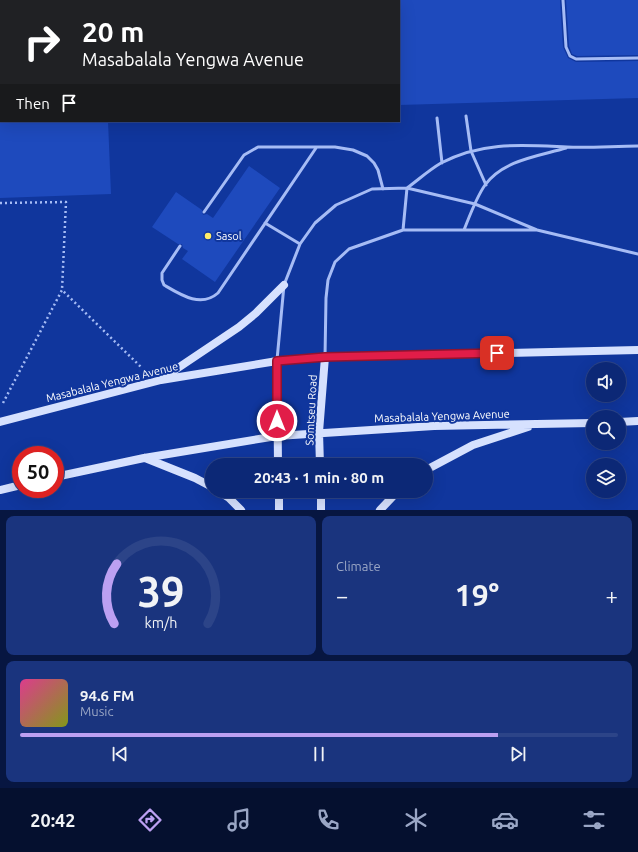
<!DOCTYPE html>
<meta charset="utf-8">
<style>
:root{--surface:#0c2876;--page:#1a347e;--text:#f1f3f6;--muted:#9aa6c5;--line:#2c4488;--accent:#bca0f2}
body{margin:0;font-family:Ubuntu,sans-serif;background:var(--page);color:var(--text);height:100vh;display:flex;flex-direction:column;font-size:15px;white-space:nowrap}
*{box-sizing:border-box;margin:0}
p{font-size:13px;color:var(--muted)}
.icon{flex:none;width:22px;height:22px;fill:none;stroke:currentColor;stroke-width:2;stroke-linecap:round;stroke-linejoin:round}
.map{position:relative;height:510px;overflow:hidden}
.sheet{display:flex;flex-direction:column;gap:6px;padding:6px;background:#071641;flex:1}
.sheet>*{flex:none}
.guide{position:absolute;left:0px;top:0px;width:400px;height:122px;box-shadow:0 4px 16px #0002,0 0 0 1px var(--line);background:#202124;color:#fff;overflow:hidden}
.tools{position:absolute;left:586px;top:362px;display:grid;gap:8px}
.tools a{display:grid;place-items:center;width:40px;height:40px;border-radius:50%;background:var(--surface);box-shadow:0 4px 16px #0002,0 0 0 1px var(--line);font-size:20px}
.speed{position:absolute;left:12px;top:446px;display:flex;gap:8px;font-size:20px;font-weight:700;text-align:center}
.speed>*{display:grid;place-content:center;width:52px;height:52px;border-radius:50%;background:var(--surface);box-shadow:0 4px 16px #0002,0 0 0 1px var(--line);line-height:1}
.speed .limit{border:6px solid #d22;background:#fff;color:#111}
.pin{position:absolute;display:grid;place-items:center;width:34px;height:34px;color:#fff;margin:-17px;border-radius:8px;box-shadow:0 2px 6px #0006}
.me{position:absolute;width:44px;margin:-22px;rotate:0deg;stroke-linejoin:round;filter:drop-shadow(0 0 3px #0008)}
.turn{display:flex;align-items:center;gap:14px;height:84px;padding:0 16px;font-size:18px}
.turn .icon{width:52px;height:52px;stroke-width:2.5}
.turn b{display:block;font-size:28px;line-height:34px}
.then{display:flex;align-items:center;height:38px;padding:0 16px;background:#0003;gap:8px;font-size:15px}
.big{font-size:30px;font-weight:700;line-height:1.1}
.sheet .card{flex:1;display:flex;flex-direction:column;justify-content:center;gap:6px;min-width:0;padding:0 14px;border-radius:8px;background:var(--page)}
.sheet .dial{align-items:center;gap:0}
.dial svg{height:104px;overflow:visible;fill:none;stroke:var(--line);stroke-width:7;stroke-linecap:round;text-anchor:middle}
.dial text{fill:var(--text);stroke:none}
.song{display:flex;align-items:center;gap:12px}
.cover{width:48px;height:48px;border-radius:6px;background:linear-gradient(135deg,hsl(330 70% 55%),hsl(70 70% 35%))}
.played{height:4px;border-radius:2px;background:linear-gradient(90deg,var(--accent) 80%,var(--line) 80%)}
.keys{display:flex;justify-content:space-around;direction:ltr}
.heat{display:flex;justify-content:space-between;align-items:center;font-size:22px;direction:ltr}
.sheet .tiles{flex:1;display:grid;gap:6px;grid-template-columns:1fr 1fr}
.card:last-child{grid-column:span 2}
.trip{position:absolute;left:205px;top:458px;width:228px;height:40px;border-radius:20px;background:var(--surface);box-shadow:0 4px 16px #0002,0 0 0 1px var(--line);font-weight:700;line-height:40px;text-align:center}
.tabs{display:flex;height:64px;justify-content:space-around;align-items:center;background:#05102f;color:var(--muted)}
.tabs .icon{width:28px;height:28px}
.tabs .on{color:var(--accent)}
.tabs b{font-size:18px;color:var(--text)}
.map>svg:first-child{display:block}
</style>
<div class="map">
<svg width="638" height="510" viewBox="0 0 638 510">
<rect width="100%" height="100%" fill="#10369d"/>
<path fill="#1e4abd" d="M399,0H560L563,47L568,58L576,62L638,61V98L399,105Z
M566,0H638V55L577,56L572,54L569,46Z
M0,121H108L111,194L0,198Z
M249,166L280,188L215,282L182,259L188,251L183,248L182,244H178L152,227L176,192L202,210L203,215L207,214L213,218Z"/>
<g fill="none" stroke-linecap="round" stroke-linejoin="round">
<path stroke="#a6bcf5" stroke-width="2.5" stroke-dasharray="2 3" stroke-linecap="butt" d="M0,203L66,202L62,290
M3,403L62,290L142,368"/>
<path stroke="#a6bcf5" stroke-width="3" d="M563,0L566,47L570,56L576,59L638,58
M466,116L471,151L486,185
M437,118L442,163
M204,212L244,155L258,147H335L353,150L367,156L374,163L378,170L383,189
M265,223L300,244
M403,230L407,188C418,180 429,170 441,163C483,141 523,145 567,147C591,148 615,146 638,146
M464,230C470,215 476,198 485,185C503,160 539,156 566,148
M180,246L162,273V280L164,285C181,295 201,308 218,293L316,148
M325,357L326,298L328,280L335,262L349,249L403,230H535
M277,360L284,285L300,244L315,223L336,205L372,189L407,188L475,204L537,230L638,254"/>
<path stroke="#d6e1fe" stroke-width="8" d="M277,361L278,465
M163,378L239,327L256,313L284,285
M0,422L161,380L277,361L325,357L638,350
M619,422L638,421
M145,458L195,478L212,487
M320,465L319,432L325,357
M426,470L473,445L528,427
M55,477L144,458L277,436L434,426L593,423
M0,490L21,485
M218,491L229,498L241,510
M279,491V510
M321,491V510
M380,510L398,491"/>
</g>
<g fill="none" stroke-linecap="round" stroke-linejoin="round">
<g stroke="#92132f" stroke-width="10">
<path id="route" d="M277,421V361L325,357L497,353"/>
</g>
<use href="#route" stroke="#e11d48" stroke-width="7"/>
</g>
<circle fill="#ffed6a" stroke="#10369d" stroke-width="1.5" cx="208" cy="236" r="4"/>
<g text-anchor="middle" stroke-width="4" stroke-linejoin="round" paint-order="stroke">
<g font-size="11" fill="#fff" stroke="#10369d" text-anchor="start">
<text x="216" y="240">Sasol</text>
</g>
<g font-size="11" fill="#fff" stroke="#10369d">
<text transform="translate(112 382) rotate(-14)" y="4">Masabalala Yengwa Avenue</text>
<text transform="translate(311 410) rotate(-87)" y="4">Somtseu Road</text>
<text transform="translate(442 416) rotate(-2)" y="4">Masabalala Yengwa Avenue</text>
</g>
</g>
</svg>
<div class="tools">
<a><svg class="icon" aria-label="sound" viewBox="0 0 24 24"><path d="M4 9h4l5-4v14l-5-4H4zM17 9q2 3 0 6"/></svg></a>
<a><svg class="icon" aria-label="search" viewBox="0 0 24 24"><circle cx="10" cy="10" r="6"/><path d="M15 15l6 6"/></svg></a>
<a><svg class="icon" aria-label="layers" viewBox="0 0 24 24"><path d="M12 4l9 5-9 5-9-5zM3 14l9 5 9-5"/></svg></a>
</div>
<div class="speed"><div class="limit">50</div></div>
<div class="pin" style="left:497px;top:353px;background:#d93025"><svg class="icon" aria-label="arrive" viewBox="0 0 24 24"><path d="M6 21V4h12l-3 4 3 4H6"/></svg></div>
<svg class="me" style="left:277px;top:421px" viewBox="-20 -20 40 40"><circle r="17" fill="#e11d48" stroke="#fff" stroke-width="3"/><path d="M0-11L8 9 0 5-8 9z" fill="#fff"/></svg>
<div class="trip">20:43 · 1 min · 80 m</div>
<div class="guide">
<div class="turn"><svg class="icon" aria-label="right" viewBox="0 0 24 24"><path d="M7 20v-9h11M14 6l5 5-5 5"/></svg><div><b>20 m</b>Masabalala Yengwa Avenue</div></div>
<div class="then">Then<svg class="icon" aria-label="arrive" viewBox="0 0 24 24"><path d="M6 21V4h12l-3 4 3 4H6"/></svg></div>
</div>
</div>
<section class="sheet">
<div class="tiles">
<div class="card dial"><svg viewBox="0 0 100 80">
<path d="M14 69A42 42 0 1 1 86 69"/>
<path d="M14 69A42 42 0 0 1 16 23" stroke="#bca0f2"/>
<text x="50" y="56" font-size="32" font-weight="700">39</text>
<text x="50" y="72" font-size="11">km/h</text>
</svg></div>
<div class="card"><p>Climate</p>
<div class="heat"><a>−</a><b class="big">19°</b><a>+</a></div>
</div>
<div class="card">
<div class="song"><i class="cover"></i><div><b>94.6 FM</b><p>Music</p></div></div>
<div class="played"></div>
<div class="keys"><svg class="icon" aria-label="previous" viewBox="0 0 24 24"><path d="M18 5L8 12l10 7zM5 5v14"/></svg><svg class="icon" aria-label="pause" viewBox="0 0 24 24"><path d="M8 5v14M16 5v14"/></svg><svg class="icon" aria-label="next" viewBox="0 0 24 24"><path d="M6 5l10 7-10 7zM19 5v14"/></svg></div>
</div>
</div>
</section>
<nav class="tabs">
<b>20:42</b>
<svg class="icon on" aria-label="directions" viewBox="0 0 24 24"><path d="M12 3l9 9-9 9-9-9zM9 14v-3h6M13 9l2 2-2 2"/></svg>
<svg class="icon" aria-label="music" viewBox="0 0 24 24"><path d="M9 18V5l10-2v13"/><circle cx="6" cy="18" r="3"/><circle cx="16" cy="16" r="3"/></svg>
<svg class="icon" aria-label="phone" viewBox="0 0 24 24"><path d="M5 4h4l2 5-3 2q2 4 5 5l2-3 5 2v4C11 20 4 13 5 4z"/></svg>
<svg class="icon" aria-label="climate" viewBox="0 0 24 24"><path d="M12 3v18M4 7l16 10M4 17L20 7"/></svg>
<svg class="icon" aria-label="car" viewBox="0 0 24 24"><path d="M5 17H2v-5l4-1 3-4h7l3 4 3 1v5h-3M9 17h6M6 11h13"/><circle cx="7" cy="17" r="2"/><circle cx="17" cy="17" r="2"/></svg>
<svg class="icon" aria-label="filters" viewBox="0 0 24 24"><path d="M4 7h16M4 17h16"/><circle cx="9" cy="7" r="2"/><circle cx="15" cy="17" r="2"/></svg>
</nav>
